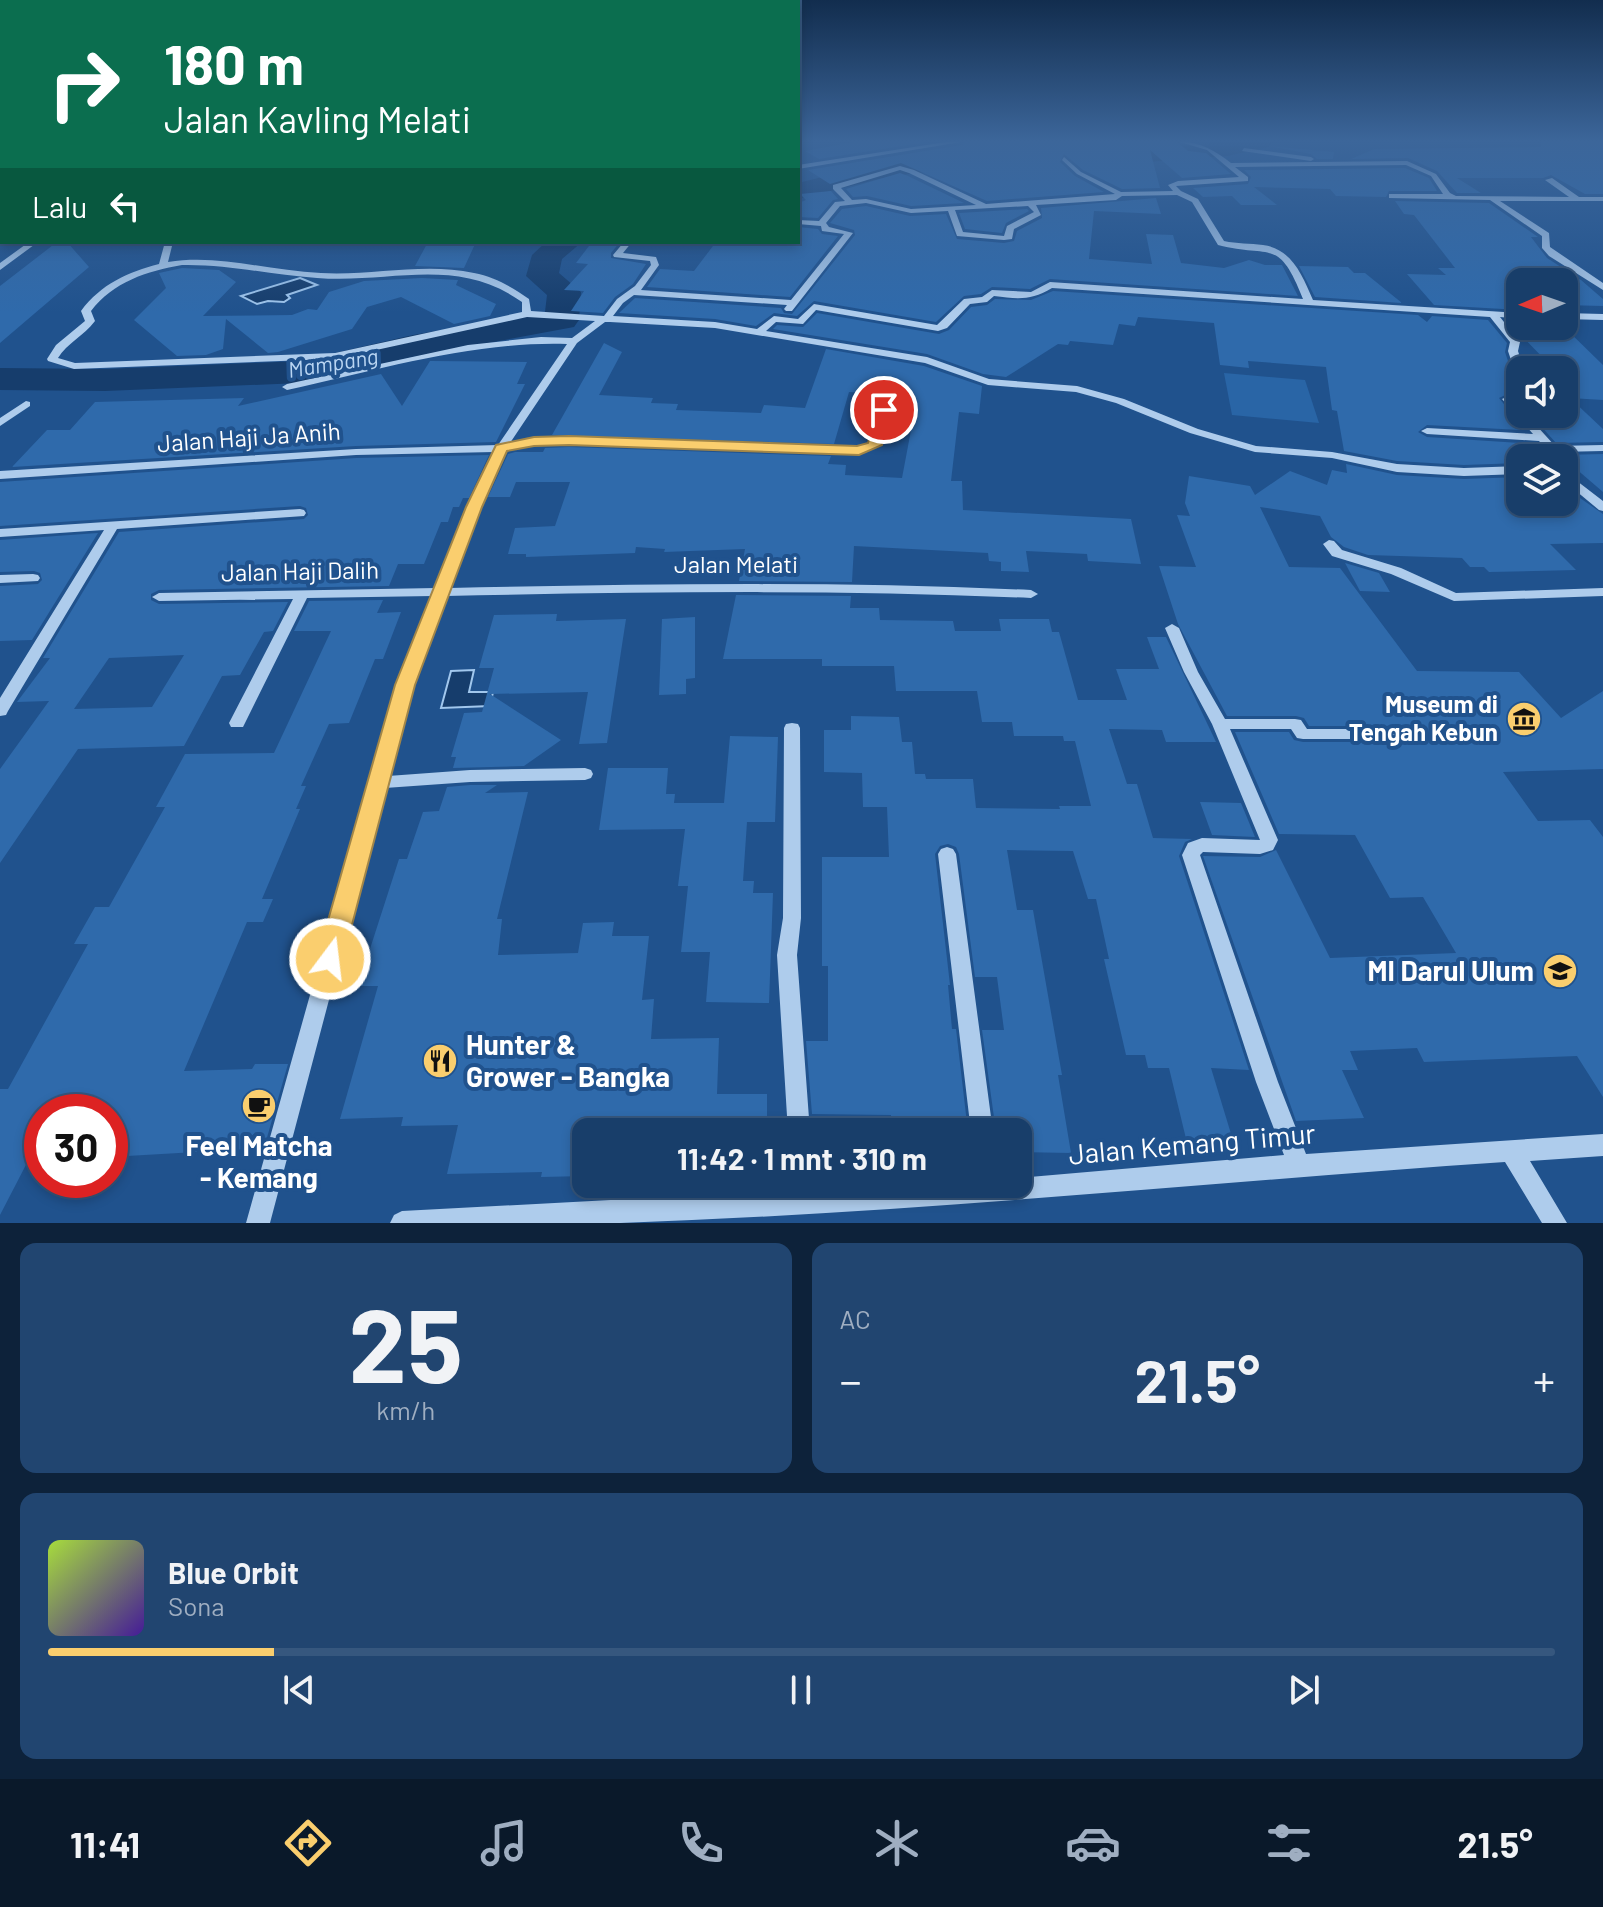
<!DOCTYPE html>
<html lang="id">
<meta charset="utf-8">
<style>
:root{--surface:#183e6a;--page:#214570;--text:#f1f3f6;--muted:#9faec1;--line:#36577e;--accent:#face6e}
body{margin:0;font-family:Barlow,sans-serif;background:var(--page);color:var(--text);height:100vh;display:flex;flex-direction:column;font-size:30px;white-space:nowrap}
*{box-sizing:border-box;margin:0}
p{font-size:26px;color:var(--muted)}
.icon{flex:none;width:44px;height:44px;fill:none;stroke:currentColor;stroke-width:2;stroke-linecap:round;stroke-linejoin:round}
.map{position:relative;height:1223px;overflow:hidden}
.side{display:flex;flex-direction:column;gap:20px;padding:20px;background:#0d223a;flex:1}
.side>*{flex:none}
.guide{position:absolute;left:0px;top:0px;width:800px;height:244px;box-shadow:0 4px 12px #0003,0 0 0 2px var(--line);background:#0b6e4f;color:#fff;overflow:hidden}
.needle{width:52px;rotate:268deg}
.fabs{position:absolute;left:1506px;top:268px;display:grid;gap:16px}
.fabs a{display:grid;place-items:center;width:72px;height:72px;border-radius:16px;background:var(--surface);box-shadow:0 4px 12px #0003,0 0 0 2px var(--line);font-size:40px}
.speed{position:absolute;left:24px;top:1094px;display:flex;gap:16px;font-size:40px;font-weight:700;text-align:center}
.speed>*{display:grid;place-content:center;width:104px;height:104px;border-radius:50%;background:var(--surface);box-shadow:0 4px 12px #0003,0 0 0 2px var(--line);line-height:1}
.speed .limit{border:12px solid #d22;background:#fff;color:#111}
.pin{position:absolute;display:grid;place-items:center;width:68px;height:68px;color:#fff;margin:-34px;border:4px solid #fff;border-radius:50%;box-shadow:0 2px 8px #0007}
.me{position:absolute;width:88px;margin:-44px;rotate:15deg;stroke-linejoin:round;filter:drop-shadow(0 0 6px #0008)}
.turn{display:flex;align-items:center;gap:28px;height:168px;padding:0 32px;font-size:36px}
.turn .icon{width:104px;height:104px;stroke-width:2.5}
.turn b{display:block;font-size:56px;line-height:68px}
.then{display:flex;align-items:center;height:76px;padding:0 32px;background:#0003;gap:16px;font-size:30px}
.big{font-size:60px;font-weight:700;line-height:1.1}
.side .tile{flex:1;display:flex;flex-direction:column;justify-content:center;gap:12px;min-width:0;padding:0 28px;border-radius:16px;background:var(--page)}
.side .dial{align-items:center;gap:0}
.dial b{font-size:104px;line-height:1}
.song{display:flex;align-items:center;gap:24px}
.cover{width:96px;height:96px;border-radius:12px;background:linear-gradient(135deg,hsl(80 70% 55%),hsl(260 70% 35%))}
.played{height:8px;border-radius:4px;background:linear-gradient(90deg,var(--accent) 15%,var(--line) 15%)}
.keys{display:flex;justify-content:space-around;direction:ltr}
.heat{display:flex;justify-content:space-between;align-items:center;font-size:44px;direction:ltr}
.side .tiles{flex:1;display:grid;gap:20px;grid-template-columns:1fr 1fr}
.tile:last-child{grid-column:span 2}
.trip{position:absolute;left:572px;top:1118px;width:460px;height:80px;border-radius:16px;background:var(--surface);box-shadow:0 4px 12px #0003,0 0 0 2px var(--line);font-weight:700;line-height:80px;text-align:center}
.tab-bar{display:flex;height:128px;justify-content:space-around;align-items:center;background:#0a192a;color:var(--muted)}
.tab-bar .icon{width:56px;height:56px}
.tab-bar .active{color:var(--accent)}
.tab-bar b{font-size:36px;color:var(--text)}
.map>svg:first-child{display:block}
</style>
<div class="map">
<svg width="1603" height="1223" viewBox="0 0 1603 1223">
<rect width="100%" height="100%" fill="#20528d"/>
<path fill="#2965a6" d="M1224,373L1305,380L1319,423L1232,415Z"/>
<path fill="#163d6c" stroke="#a1c7ed" stroke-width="2" d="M300,278L317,285L287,295L290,298L284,302L268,301L257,304L241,296Z
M474,670L469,692H493L490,706L441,708L451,671Z"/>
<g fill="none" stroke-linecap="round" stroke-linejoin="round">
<path fill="#163d6c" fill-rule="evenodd" d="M1087,142L1122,150L1224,142H1272L1269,147L1227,156L1122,164L1072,153L1069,148L1072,143Z
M976,151L985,154L989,159L985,164L887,177L798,199V183L887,161Z
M546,242H582L562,259L559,273L581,292L579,320L574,327L413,357L300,383L105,391L0,390V368L105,369L300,361L413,335L545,312L547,295L526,276L532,255Z"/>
</g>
<path fill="#2f6aab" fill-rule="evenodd" d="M854,142H927L819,159L805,151Z
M964,142H1177L1188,151L1206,153L1231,174L1182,178L1150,150L1160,188L1122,189L1083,170L1064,154L1060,162L1075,176L1104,192L987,201L901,163L830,184L808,170L962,145Z
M1541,142H1603V194H1585L1551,175L1543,178H1457L1481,193H1457L1437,171L1408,158L1351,159L1374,149L1541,147Z
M1268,146L1334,152L1333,159H1317L1311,154Z
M1405,168L1429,178L1437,191H1389L1386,197L1336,196L1330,189L1254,187L1277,205H1241L1232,196L1203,197L1193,188L1248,184L1251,177L1244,170Z
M900,173L908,176L964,203L911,206L867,196L853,197L846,189Z
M831,191L838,199L833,200L818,218L798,217V203L806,200L800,194Z
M1156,198L1161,214L1094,211L1089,259L1152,264L1146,234L1173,235L1181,263L1224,268L1249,260L1265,265H1282L1298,296L1050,279L1030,289L992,287L981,294L964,296L936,322L814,301L797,316L774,313L756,326L715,319L619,313L635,298L781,308L784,313L792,314L855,235L854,230L830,223L842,209L866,206L910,216L946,214L957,239L1004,243L1014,241L1017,231L1042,218L1041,208Z
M1395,201L1489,203L1538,237H1531L1547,258L1581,280L1603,299V306L1564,305V277L1520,276V310L1434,305L1407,274L1446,275L1438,268H1455L1414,215L1404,214Z
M1027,209L1029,211L1006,223L1002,233L965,229L959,213Z
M798,227L818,229L822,234L838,236L790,297L647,287L660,269L694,271L716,242H798Z
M57,242H67L89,267L0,343V286Z
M428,242H476L464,268L415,266Z
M592,242H620L611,253V258L646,264L633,284L615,297L603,313L571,311L584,291L564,290L588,264L576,263Z
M1299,266L1348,267L1354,273H1365L1402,303L1315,297Z
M182,268L219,270L236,282L203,316L292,315L308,309L317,310L329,292L364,281L422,278L458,280L456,285L496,304L490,316L454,324L401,297L367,307L352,329L278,352L268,353L226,319L223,349L206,355L177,356L134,320L166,288L159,273Z
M1053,291L1418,315L1427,322L1432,316L1488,320L1507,343L1505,352L1512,373L1520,378V388L1499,398L1520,424V430L1427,425L1418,432L1427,437L1520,443V463L1464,465L1397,461L1344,451L1337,411L1332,410L1326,367L1248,361L1249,368L1220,365L1214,323L1138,317L1135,326L1119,324L1113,345L1070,341L1068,345L1058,344L1006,377L983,374L927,354L773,329L777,325L803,327L817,313L939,334L949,330L971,307L987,305L995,299L1031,300Z
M1507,321L1520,322V326H1563L1603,365V400L1570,398L1603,429V442L1556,443L1530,414H1564V370H1555Z
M604,343L622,352L599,395L653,398L651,403L678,404L676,410L761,413L764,405L805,408L826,349L924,366L982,386L979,414L959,412L951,481H962L963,510L1131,519L1141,564L1088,561L1087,554L1026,551L1029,572L1001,571V562L989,561L988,553L854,546L852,582L739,581L745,549L664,552L665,549L636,547L635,553L526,557V554H508L515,528L555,526L570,482H516L510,497H488L508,454L515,452H543L545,448L569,447L831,456L828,464L846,465L845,475L902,478L915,409L903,408L906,396L849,392L834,444L552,435Z
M430,361L527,362L517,384H525L496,442L356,446L12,467L47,430H70L95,402L244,398L238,406L381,374L402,406Z
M1603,454V492L1560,455Z
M489,455L469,498H463L459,507H453L448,522H441L424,564H398L389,586L159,590L151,594V600L159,604L288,602L273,631L264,632L240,675L222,676L184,746L78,749L0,863V769L49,701L17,702L50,658H43L119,532L304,519L308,515L306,508L300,506L0,526V482L356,458ZM184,655L152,707L74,709L109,658Z
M1346,464L1397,475L1464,479L1520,477V502H1564V498H1580L1603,514V543L1550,544L1576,570L1489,572L1484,567H1470L1462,558L1368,555L1344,547L1331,537L1320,516L1260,507L1289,567L1340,568L1417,671L1519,672L1561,718L1603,691V769L1503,772L1538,821L1590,820L1603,837V1097L1577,1056L1424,1062L1417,1048L1350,1051L1358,1070H1342L1364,1118L1296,1121L1203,856L1260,857L1276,850L1330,958L1456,953L1423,897L1390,898L1355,835L1279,834L1235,732H1289L1294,740L1303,742H1398L1406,739L1408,733L1404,727L1397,726H1309L1304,718L1296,716H1227L1178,624L1159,566L1196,567L1177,515L1190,516L1185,503L1189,476L1250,486L1255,495L1290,471L1327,485L1332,470L1347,473Z
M98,533L32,640L0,641V586L38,584L42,580L40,573L34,571L0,572V540Z
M1345,563L1379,573L1390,592L1360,591Z
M736,595L851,596L850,608H879L880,620L953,621L955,631H1001L999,619H1049L1052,632H1059L1078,700H1127L1116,669H1159L1147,637H1166L1216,742H1166L1162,730L1109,729L1127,784H1137L1153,838L1192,839L1185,842L1179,856L1249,1070L1211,1068L1235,1147H1188L1169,1068H1148L1145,1055H1126L1104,959H1109L1096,899H1088L1073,851L1007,850L1017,910H1033L1062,1075H1058L1071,1153L1018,1152V1132H996L982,1030H1004L997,977H975L959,854L956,847L948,844L940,846L935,854L950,985H948L952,1029H956L968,1132H892L891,1115L812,1114L806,1041H828V966H822V857H889L887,807H863L862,773L824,772V730H851V716L899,717L902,742H912L915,774H925L926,779H973L976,808L1060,809L1059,806H1091L1075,741H1064L1063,736H1014L1012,722H982L977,691H896L894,666H822V659H723Z
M383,600L377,613L401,612L383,659H375L349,723L329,724L301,786H306L296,809H300L262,899H273L263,922H247L184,1071L252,1069L255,1064H288L264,1148L110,1157V1112H42V1159H29L0,1215V1089H8L88,944H74L95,907H109L165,807H156L185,754L274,753L331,631H294L309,601Z
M557,614L556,621L626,619L607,743L579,744L588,692L490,694L561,740L524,766L453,768L456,757H451L464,713L482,712L494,668H479L494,615Z
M695,617V678L686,679V694L659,695L662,619Z
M730,736L778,737L775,822H747L743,881H754L753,893H773L769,1003L706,1002L710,952H681L688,886H678L685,829L599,830L608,768H668L666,794H675L674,803H724Z
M470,785H497L485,793L528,792L497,919H502L498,955L578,953L583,923L614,922L612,936H649L642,1000L654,999L651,1039L719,1038L717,1094H767V1121H709V1132H586V1176L541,1177L542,1172L447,1174L458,1125L401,1126L403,1117L340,1119L378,986H358L399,859H407L423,812L439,811L447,787Z
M1200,802L1241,803L1255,837L1212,835Z"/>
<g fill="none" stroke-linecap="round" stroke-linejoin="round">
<path fill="#aeccec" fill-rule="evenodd" d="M946,142H961L798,169V165Z
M1180,142C1201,142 1214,150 1231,163L1407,161L1436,174L1450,193L1456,196L1569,197L1545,180L1552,178L1579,197H1603V201H1500L1549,233L1550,247L1603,283V290L1549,256L1542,248V236L1490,200L1389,198V194H1443L1431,176L1406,165L1235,167L1248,177V181L1176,186L1181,191L1198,199L1224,241C1237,244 1250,243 1263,245C1292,249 1302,275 1313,300L1520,313V319L1500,317L1520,342L1518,351L1524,370H1520V375L1515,372L1508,351L1510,342L1490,317L1052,288C1030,301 1018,299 994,296L987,302L970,304L947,328L938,331L816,310L803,324L776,322L766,331L927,357L989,379L1077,386L1124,399L1198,429L1256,446L1332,452L1397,464L1464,468L1520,466V474L1464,476L1397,472L1332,458L1255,452L1190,433L1116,403L1076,392L988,385L925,363L715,328L610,322H605L577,343L510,443L534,439L569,438L858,448L870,443L879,410L884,407L889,410L881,445L859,454L569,444L534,445L506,451L480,507L450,588C644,584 837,581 1031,590L1038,594L1031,598C836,589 642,592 446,596L413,685L388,776L470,770L585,768L591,770L593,774L591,778L585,780L470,782L385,788L270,1223H246L397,685L433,596L307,598L245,723L243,727H231L229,723L293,599L159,601L152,597L159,593L436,588L468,507L494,452L356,455L0,479V471L356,449L498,445L567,344C472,341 379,370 287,390L282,387L287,384L468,345L541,337L572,338L595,321L527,317L335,359L74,369L48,361L47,359L56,345L85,321L81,311C101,284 128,272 159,264L165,242H173L168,262C220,254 269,271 321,273C372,276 424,262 474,273C495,277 512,287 529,299L531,311L604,316L617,299L635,286L651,265L650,261L614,257L613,255L624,242H632L623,253L656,257L659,265L641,290L791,300L844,234L822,231L821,226L798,224V220L819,221L835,202L845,201L833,189V185L900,166L914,170L986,204L1115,194L1077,174L1062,160L1064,157L1081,172L1121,192L1173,191L1168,185L1178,181L1239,177L1207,150ZM900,170L909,173L976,205L911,209L866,199L852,200L841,188ZM1177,195L1192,202L1218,245C1272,259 1278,236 1303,299L1050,282L1031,292L992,290L982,297L964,299L937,325L814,304L798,319L774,316L757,329L715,322L613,316L623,303L634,295L787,305L784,309L786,311H792L853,233L829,227L826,223L840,206L866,203L911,213L948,211L957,236L1004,240L1012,239L1014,229L1041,215L1036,205L1116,200L1122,196ZM1028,206L1034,212L1007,226L1004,236L963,232L955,210ZM182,265C228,264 271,275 317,278C390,284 456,255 522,302V312L335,353L75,363L58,358C67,343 84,336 95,321L91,311C113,282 147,271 182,265Z
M1244,148L1311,157L1314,159L1311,161L1242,151Z
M0,163H2V167H0Z
M0,199H2V203H0Z
M0,237H2V241H0Z
M29,242H38L0,270V263Z
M1564,313L1603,314V320L1564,319Z
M1520,391V398L1514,400L1520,407V414H1526L1555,446L1603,445V451L1557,452L1556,458H1544L1546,449L1539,441L1427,434L1421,431L1427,428L1533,434L1502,399Z
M26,401L30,402V406L0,426V418Z
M1564,471L1603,501V511L1599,510L1564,481Z
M300,509L304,510L306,513L304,516L117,529L8,711L6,715L0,716V698L104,530L0,537V529Z
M1329,540L1334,541L1342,550L1401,568L1456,593L1603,588V596L1454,601L1391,574L1332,556L1323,544Z
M33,574L38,575L40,578L38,581L0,583V575Z
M1172,624L1179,628L1198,672L1225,719H1295L1301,720L1307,729H1397L1403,730L1405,734L1403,738L1397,739H1303L1297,738L1291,729H1230L1278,840L1273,850L1260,854L1203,852L1200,855L1278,1082L1306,1154L1603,1134V1156L1530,1161L1567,1223H1542L1505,1162C1210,1182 915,1213 620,1223C543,1223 466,1223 390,1223L394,1215L402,1211L912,1184H1018V1178L1284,1155L1256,1082L1182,855L1188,843L1202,838L1260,840L1212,724L1184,672L1165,628Z
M792,723L798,724L800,728L801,918L797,955L810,1132H788L777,955L783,918L784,728L786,724Z
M947,847L953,849L956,854L993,1132H971L938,854L941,849Z"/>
</g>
<linearGradient id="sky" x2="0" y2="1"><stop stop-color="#122d4e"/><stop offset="0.45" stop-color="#3c669a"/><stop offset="1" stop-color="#3c669a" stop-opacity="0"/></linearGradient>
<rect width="1603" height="313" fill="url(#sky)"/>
<path fill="#face6e" stroke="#a28648" stroke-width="2" d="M884,406L891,410L882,445L859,455L569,445L534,446L507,451L482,507L415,685L343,959L339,966L330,969L321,966L317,959L395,685L466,507L496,445L534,437L569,436L857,446L868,443L877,410Z"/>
<defs>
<g id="museum-disc" transform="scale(1.8)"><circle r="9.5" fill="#face6e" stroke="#20528d"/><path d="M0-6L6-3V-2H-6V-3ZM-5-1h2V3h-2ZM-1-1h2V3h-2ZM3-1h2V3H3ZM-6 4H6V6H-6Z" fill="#111"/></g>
<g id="school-disc" transform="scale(1.8)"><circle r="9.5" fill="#face6e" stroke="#20528d"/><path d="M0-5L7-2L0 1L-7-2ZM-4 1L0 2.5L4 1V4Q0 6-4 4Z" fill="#111"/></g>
<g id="restaurant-disc" transform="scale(1.8)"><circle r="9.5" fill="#face6e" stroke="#20528d"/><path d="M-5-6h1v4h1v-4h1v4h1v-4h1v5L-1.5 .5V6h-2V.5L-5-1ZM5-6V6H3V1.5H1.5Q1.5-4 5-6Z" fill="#111"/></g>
<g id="cafe-disc" transform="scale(1.8)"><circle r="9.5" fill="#face6e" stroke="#20528d"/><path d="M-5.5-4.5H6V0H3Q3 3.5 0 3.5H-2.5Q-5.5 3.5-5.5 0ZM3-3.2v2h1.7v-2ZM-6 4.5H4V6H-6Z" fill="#111"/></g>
</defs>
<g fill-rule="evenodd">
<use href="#museum-disc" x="1524" y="719"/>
<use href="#school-disc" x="1560" y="971"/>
<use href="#restaurant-disc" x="440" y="1061"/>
<use href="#cafe-disc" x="259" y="1106"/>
</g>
<g text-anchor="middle" stroke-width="8" stroke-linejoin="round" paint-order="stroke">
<g font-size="22" font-style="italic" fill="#bad6f3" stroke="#20528d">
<text transform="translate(333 363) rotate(-9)" y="8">Mampang</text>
</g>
<g font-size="24" fill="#fff" stroke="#20528d">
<text transform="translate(249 438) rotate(-4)" y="8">Jalan Haji Ja Anih</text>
<text x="736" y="573">Jalan Melati</text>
<text transform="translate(300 572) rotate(-1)" y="8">Jalan Haji Dalih</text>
</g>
<g font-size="24" font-weight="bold" fill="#fff" stroke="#20528d" text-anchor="end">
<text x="1498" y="713">Museum di<tspan x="1498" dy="28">Tengah Kebun</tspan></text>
</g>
<g font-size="28" font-weight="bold" fill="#fff" stroke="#20528d" text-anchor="end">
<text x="1534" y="981">MI Darul Ulum</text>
<text x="466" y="1055" text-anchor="start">Hunter &amp;<tspan x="466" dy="32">Grower - Bangka</tspan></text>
<text x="259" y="1156" text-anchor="middle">Feel Matcha<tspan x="259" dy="32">- Kemang</tspan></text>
</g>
<g font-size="28" fill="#fff" stroke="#20528d">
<text transform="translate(1192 1144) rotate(-5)" y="10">Jalan Kemang Timur</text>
</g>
</g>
</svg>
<div class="fabs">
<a><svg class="needle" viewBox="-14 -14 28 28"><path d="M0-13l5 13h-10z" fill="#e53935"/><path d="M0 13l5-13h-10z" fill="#9faec1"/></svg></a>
<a><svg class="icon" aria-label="sound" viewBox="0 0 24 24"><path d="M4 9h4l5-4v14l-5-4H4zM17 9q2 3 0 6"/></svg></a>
<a><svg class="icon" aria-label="layers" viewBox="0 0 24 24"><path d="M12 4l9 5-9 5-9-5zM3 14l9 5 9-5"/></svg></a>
</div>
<div class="speed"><div class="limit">30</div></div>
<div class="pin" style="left:884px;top:410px;background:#d93025"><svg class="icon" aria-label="arrive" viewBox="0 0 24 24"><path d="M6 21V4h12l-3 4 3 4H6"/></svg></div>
<svg class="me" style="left:330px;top:959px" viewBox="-20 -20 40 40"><circle r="17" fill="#face6e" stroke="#fff" stroke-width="3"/><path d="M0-11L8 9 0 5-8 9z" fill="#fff"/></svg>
<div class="trip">11:42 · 1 mnt · 310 m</div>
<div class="guide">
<div class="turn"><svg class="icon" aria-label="right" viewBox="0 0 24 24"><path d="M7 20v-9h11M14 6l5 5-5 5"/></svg><div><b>180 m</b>Jalan Kavling Melati</div></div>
<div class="then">Lalu<svg class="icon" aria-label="left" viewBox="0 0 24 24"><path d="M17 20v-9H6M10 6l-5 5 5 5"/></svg></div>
</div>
</div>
<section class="side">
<div class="tiles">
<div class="tile dial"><b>25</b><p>km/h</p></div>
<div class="tile"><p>AC</p>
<div class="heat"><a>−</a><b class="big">21.5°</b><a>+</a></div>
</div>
<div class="tile">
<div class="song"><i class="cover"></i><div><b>Blue Orbit</b><p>Sona</p></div></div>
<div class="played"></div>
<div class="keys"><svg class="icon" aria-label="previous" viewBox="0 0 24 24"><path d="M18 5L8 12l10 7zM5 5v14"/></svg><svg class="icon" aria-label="pause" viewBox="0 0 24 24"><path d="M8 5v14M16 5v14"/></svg><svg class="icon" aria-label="next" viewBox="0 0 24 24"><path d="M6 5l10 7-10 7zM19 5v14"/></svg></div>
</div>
</div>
</section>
<nav class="tab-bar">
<b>11:41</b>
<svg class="icon active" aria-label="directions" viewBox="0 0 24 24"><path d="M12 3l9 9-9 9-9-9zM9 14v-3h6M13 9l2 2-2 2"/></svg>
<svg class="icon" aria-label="music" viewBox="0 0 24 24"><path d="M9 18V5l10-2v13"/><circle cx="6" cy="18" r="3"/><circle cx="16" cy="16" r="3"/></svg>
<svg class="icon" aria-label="phone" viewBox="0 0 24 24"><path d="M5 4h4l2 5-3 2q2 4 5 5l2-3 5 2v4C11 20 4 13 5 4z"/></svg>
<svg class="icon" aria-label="climate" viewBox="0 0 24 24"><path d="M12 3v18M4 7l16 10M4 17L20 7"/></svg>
<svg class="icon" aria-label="car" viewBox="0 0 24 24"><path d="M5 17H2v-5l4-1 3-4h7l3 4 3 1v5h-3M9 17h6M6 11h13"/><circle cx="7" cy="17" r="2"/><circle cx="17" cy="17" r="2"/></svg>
<svg class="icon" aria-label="filters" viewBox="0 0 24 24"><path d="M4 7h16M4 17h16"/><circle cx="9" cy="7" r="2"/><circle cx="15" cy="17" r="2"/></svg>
<b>21.5°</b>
</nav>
